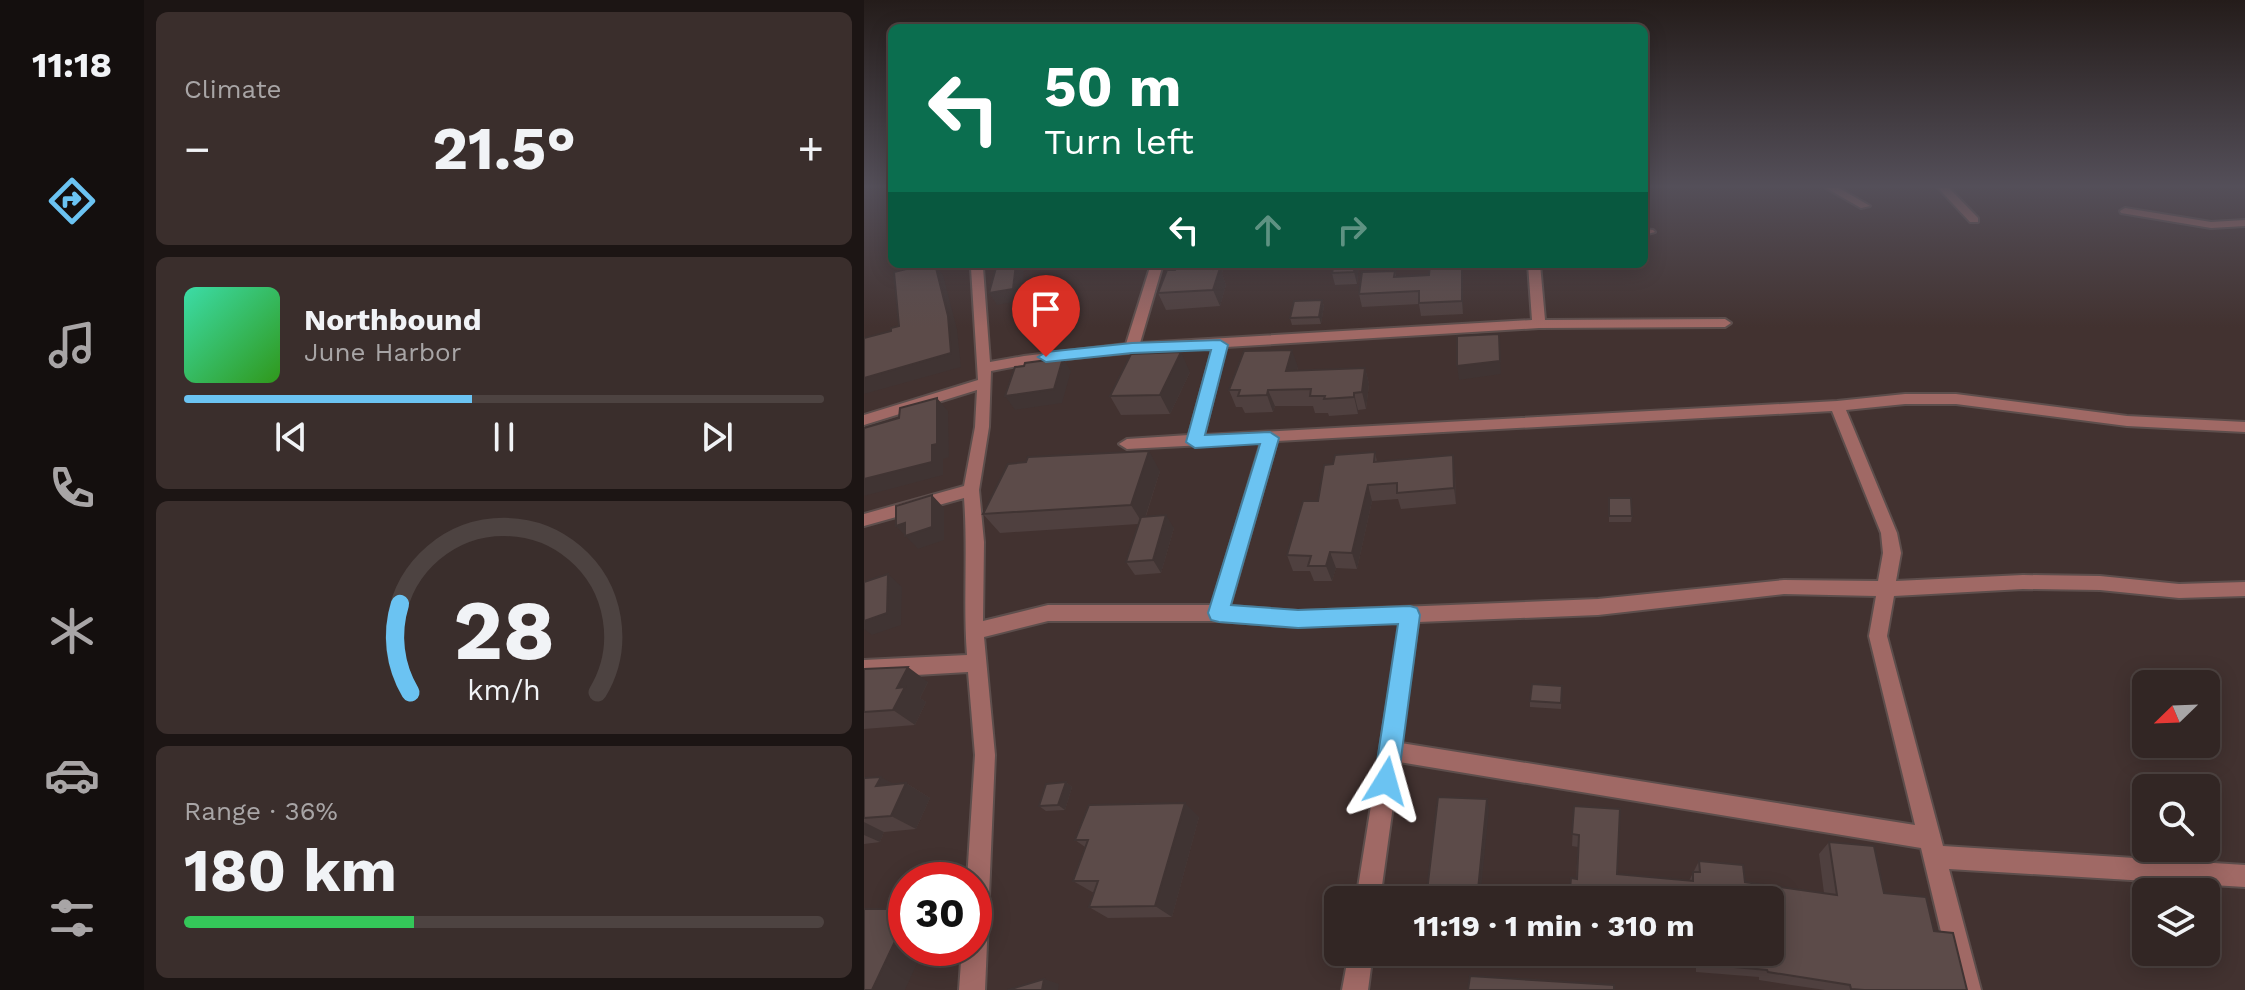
<!DOCTYPE html>
<meta charset="utf-8">
<style>
:root{--surface:#322624;--page:#3a2e2c;--text:#f1f3f6;--muted:#a8a5a6;--line:#4d4341;--accent:#6bc3f2}
body{margin:0;font-family:"Work Sans",sans-serif;background:var(--page);color:var(--text);height:100vh;display:flex;flex-direction:column;font-size:30px;white-space:nowrap}
*{box-sizing:border-box;margin:0}
p{font-size:26px;color:var(--muted)}
.icon{flex:none;width:44px;height:44px;fill:none;stroke:currentColor;stroke-width:2;stroke-linecap:round;stroke-linejoin:round}
.map{position:relative;flex:1;overflow:hidden}
.panel{display:flex;flex-direction:column;gap:12px;padding:12px;background:#1c1514;width:720px}
.panel>*{flex:none}
.banner{position:absolute;left:24px;top:24px;width:760px;height:244px;border-radius:12px;box-shadow:0 4px 20px #0003,0 0 0 2px var(--line);background:#0b6e4f;color:#fff;overflow:hidden}
.needle{width:52px;rotate:247deg}
.fabs{position:absolute;left:1268px;top:670px;display:grid;gap:16px}
.fabs a{display:grid;place-items:center;width:88px;height:88px;border-radius:12px;background:var(--surface);box-shadow:0 4px 20px #0003,0 0 0 2px var(--line);font-size:40px}
.speed{position:absolute;left:24px;top:862px;display:flex;gap:16px;font-size:40px;font-weight:700;text-align:center}
.speed>*{display:grid;place-content:center;width:104px;height:104px;border-radius:50%;background:var(--surface);box-shadow:0 4px 20px #0003,0 0 0 2px var(--line);line-height:1}
.speed .limit{border:12px solid #d22;background:#fff;color:#111}
.pin{position:absolute;display:grid;place-items:center;width:68px;height:68px;color:#fff;margin:-82px -34px;border-radius:50% 50% 50% 0;rotate:-45deg;box-shadow:0 0 8px #0007}
.pin .icon{rotate:45deg}
.me{position:absolute;width:88px;margin:-44px;rotate:8deg;stroke-linejoin:round;filter:drop-shadow(0 0 6px #0008)}
.turn{display:flex;align-items:center;gap:28px;height:168px;padding:0 24px;font-size:36px}
.turn .icon{width:104px;height:104px;stroke-width:2.5}
.turn b{display:block;font-size:56px;line-height:68px}
.lanes{display:flex;align-items:center;height:76px;padding:0 24px;background:#0003;justify-content:center;gap:40px;direction:ltr}
.lanes .off{opacity:.35}
.big{font-size:60px;font-weight:700;line-height:1.1}
.panel .tile{flex:1;display:flex;flex-direction:column;justify-content:center;gap:12px;min-width:0;padding:0 28px;border-radius:12px;background:var(--page)}
.panel .dial{align-items:center;gap:0}
.dial svg{height:208px;overflow:visible;fill:none;stroke:var(--line);stroke-width:7;stroke-linecap:round;text-anchor:middle}
.dial text{fill:var(--text);stroke:none}
.song{display:flex;align-items:center;gap:24px}
.cover{width:96px;height:96px;border-radius:12px;background:linear-gradient(135deg,hsl(160 70% 55%),hsl(110 70% 35%))}
.played{height:8px;border-radius:4px;background:linear-gradient(90deg,var(--accent) 45%,var(--line) 45%)}
.keys{display:flex;justify-content:space-around;direction:ltr}
.heat{display:flex;justify-content:space-between;align-items:center;font-size:44px;direction:ltr}
.charge{height:12px;border-radius:6px;background:linear-gradient(90deg,#34c759 36%,var(--line) 0)}
.trip{position:absolute;left:460px;top:886px;width:460px;height:80px;border-radius:12px;background:var(--surface);box-shadow:0 4px 20px #0003,0 0 0 2px var(--line);font-weight:700;line-height:80px;text-align:center}
main{display:flex;flex:1;min-height:0}
.tab-bar{display:flex;flex-direction:column;width:144px;justify-content:space-around;align-items:center;background:#140f0e;color:var(--muted)}
.tab-bar .icon{width:56px;height:56px}
.tab-bar .selected{color:var(--accent)}
.tab-bar b{font-size:36px;color:var(--text)}
.map>svg:first-child{display:block}
</style>
<main>
<nav class="tab-bar">
<b>11:18</b>
<svg class="icon selected" aria-label="directions" viewBox="0 0 24 24"><path d="M12 3l9 9-9 9-9-9zM9 14v-3h6M13 9l2 2-2 2"/></svg>
<svg class="icon" aria-label="music" viewBox="0 0 24 24"><path d="M9 18V5l10-2v13"/><circle cx="6" cy="18" r="3"/><circle cx="16" cy="16" r="3"/></svg>
<svg class="icon" aria-label="phone" viewBox="0 0 24 24"><path d="M5 4h4l2 5-3 2q2 4 5 5l2-3 5 2v4C11 20 4 13 5 4z"/></svg>
<svg class="icon" aria-label="climate" viewBox="0 0 24 24"><path d="M12 3v18M4 7l16 10M4 17L20 7"/></svg>
<svg class="icon" aria-label="car" viewBox="0 0 24 24"><path d="M5 17H2v-5l4-1 3-4h7l3 4 3 1v5h-3M9 17h6M6 11h13"/><circle cx="7" cy="17" r="2"/><circle cx="17" cy="17" r="2"/></svg>
<svg class="icon" aria-label="filters" viewBox="0 0 24 24"><path d="M4 7h16M4 17h16"/><circle cx="9" cy="7" r="2"/><circle cx="15" cy="17" r="2"/></svg>
</nav>
<section class="panel">
<div class="tile"><p>Climate</p>
<div class="heat"><a>−</a><b class="big">21.5°</b><a>+</a></div>
</div>
<div class="tile">
<div class="song"><i class="cover"></i><div><b>Northbound</b><p>June Harbor</p></div></div>
<div class="played"></div>
<div class="keys"><svg class="icon" aria-label="previous" viewBox="0 0 24 24"><path d="M18 5L8 12l10 7zM5 5v14"/></svg><svg class="icon" aria-label="pause" viewBox="0 0 24 24"><path d="M8 5v14M16 5v14"/></svg><svg class="icon" aria-label="next" viewBox="0 0 24 24"><path d="M6 5l10 7-10 7zM19 5v14"/></svg></div>
</div>
<div class="tile dial"><svg viewBox="0 0 100 80">
<path d="M14 69A42 42 0 1 1 86 69"/>
<path d="M14 69A42 42 0 0 1 10 35" stroke="#6bc3f2"/>
<text x="50" y="56" font-size="32" font-weight="700">28</text>
<text x="50" y="72" font-size="11">km/h</text>
</svg></div>
<div class="tile"><p>Range · 36%</p><b class="big">180 km</b><div class="charge"></div></div>
</section>
<div class="map">
<svg width="1381" height="990" viewBox="0 0 1381 990">
<rect width="100%" height="100%" fill="#423230"/>
<g fill="none" stroke-linecap="round" stroke-linejoin="round">
<g stroke="#5d4e4c" stroke-width="4">
<path id="street" d="M962,188H975L1006,206L997,208Z
M1074,188H1085L1114,218V222H1106Z
M1261,208L1347,222L1381,220V226L1347,228L1257,213L1256,211Z
M780,229L789,230L791,232L780,235Z
M113,264L119,268L126,362L160,356L262,344L287,264H299L276,343L668,320L664,264H676L681,320L861,319L867,323L861,327L675,328L362,347L340,435L973,401L1041,394H1092L1263,416L1381,422V432L1263,426L1092,404H1041L982,410L1033,533L1037,553L1032,581L1159,575L1236,576L1315,584L1381,582V596L1315,598L1236,590L1159,589L1030,596L1023,636L1079,846L1381,865V887L1085,869L1117,990H1091L1057,848L535,762L516,900H492L536,623L434,627L355,621H184L120,637L131,755L121,990H95L98,948H110V880H103L111,755L104,672L0,678V660L103,655C99,603 104,551 100,498L0,526V514L100,486L111,427L113,390L0,425V415L114,380L107,268ZM349,347L325,435L263,439L255,444L263,449L397,442L348,605H184L119,621L120,542L115,490L125,427L127,371C200,356 275,352 349,347ZM968,411L1017,533L1019,553L1014,581L920,580L734,599L434,611L366,606L413,441ZM920,594L1012,596L1005,636L1051,825L537,743L554,622L734,615Z
M485,952H509L504,990H478Z"/>
</g>
<use href="#street" fill="#a06965" fill-rule="evenodd"/>
</g>
<path fill="#4f403f" d="M360,264L358,274L362,285L356,306L302,310L294,293Z
M470,264H495L493,284L471,285L468,273Z
M599,264V314L557,316L555,304L498,307L495,294L531,271L532,276L565,275Z
M458,300L460,306L457,324L428,325L426,318Z
M434,367L433,371L501,368L505,384L502,409L494,410V414L465,416L464,413H451L449,406H411L409,412L381,413L378,407H372L365,390Z
M326,372L306,414L257,415L246,396Z
M511,452L513,462L591,472L592,504L537,509L534,499L508,501L493,569L472,568L468,581H450L446,571H429L423,555L454,501L469,464Z
M162,462L296,471L282,516L310,528L297,573L271,575L262,562L274,524L136,533L119,514Z
M745,498L768,516L767,522H745Z
M0,669L64,682L56,698L62,702L51,725L0,729Z
M698,686L697,709L666,707V701Z
M0,778L31,784L42,783L66,798L52,829L20,832L16,842L0,844Z
M202,782L208,787L201,810L182,811L175,806Z
M710,806L753,874L825,881L835,861L881,882L960,893L955,854L965,842L1020,893L1070,931L1103,990H961L895,980V977L832,972V952H906L712,879L714,847L708,846Z
M335,817L308,917L244,918L225,907L230,893L209,881L221,847L211,840Z
M552,952H611L610,964L556,961L552,955Z
M729,952H804V958L800,966L771,963V957Z"/>
<path fill="#403433" d="M71,264L79,275L93,329L97,367L0,394V378L87,353Z
M152,264H161L156,301L133,305L125,293Z
M186,264H233L189,270Z
M351,264H360L358,274L362,285L356,306L349,290Z
M491,264H495L493,284L490,272Z
M598,264H599V314L598,301Z
M458,300L460,306L457,324L455,317Z
M635,334L637,374L595,380L593,366Z
M428,350L434,367L428,388L422,371Z
M317,352L326,372L306,414L296,395Z
M199,358L207,371L198,403L151,410L141,396Z
M501,368L505,384L502,409L498,392Z
M404,390L411,406L409,412L403,395Z
M490,393L494,410V414L490,397Z
M73,398L84,411L85,457L79,459V475L0,496V479L68,445Z
M285,451L296,471L279,524L267,505Z
M589,455L591,472L592,504L590,488Z
M504,485L508,501L493,569L488,553Z
M68,495L80,508V540L54,549L32,526L41,523Z
M302,515L310,528L297,573L289,560Z
M466,552L472,568L468,581L462,566Z
M24,574L38,587L37,625L8,635L0,629V612Z
M44,667L64,682L56,698L62,702L51,725L29,710L33,688Z
M17,777L39,789L42,783L66,798L52,829L27,816L12,786Z
M202,782L208,787L201,810L194,805Z
M623,799L625,809L616,900H613Z
M321,803L335,817L308,917L291,906Z
M0,822L20,832L16,842L0,835Z
M42,918V948H60L41,990H8Z
M608,952H611L610,964L607,958Z
M180,979L195,984L194,990H178Z"/>
<path fill="#5c4b49" stroke="#403433" stroke-width="2" d="M63,264H71L84,316L87,353L0,378V338L27,331V328L35,326L30,272Z
M133,264H152L149,289L125,293Z
M313,264H351L350,269L356,268L349,290L294,293L303,270H311Z
M470,264H491L490,272L468,273Z
M566,264H598V301L555,303V291L495,294L498,272L531,271L530,277L565,275Z
M458,300L455,317L426,318L430,301Z
M635,334L636,361L593,366V336Z
M428,350L422,371L501,368L498,392L490,393V397L460,399L461,396H446L447,389L404,390L403,395L374,396L376,390H365L380,351Z
M317,352L296,395L246,396L267,354Z
M199,358L190,389L141,396L151,367L160,366L161,363Z
M73,398V444L68,445V462L0,479V428L35,418L36,408Z
M285,451L267,505L119,514L144,464L162,462L164,457Z
M511,452L510,462L589,455L590,488L533,493V483L504,485L488,553L466,552L462,566H444L447,556L423,555L439,501H454L460,465L469,464L471,455Z
M68,495V527L41,536V523L32,526V506Z
M745,498H767L768,516H745Z
M302,515L289,560L262,562L277,517Z
M24,574L23,613L0,621V582Z
M44,667L33,688L41,687L29,710L0,712V669Z
M668,684L698,686L697,703L666,701Z
M17,777L12,786L42,783L27,816L0,818V778Z
M202,782L194,805L175,806L182,784Z
M574,797L623,799L613,900H562Z
M321,803L291,906L225,907L234,881H209L224,840H211L225,805Z
M710,806L756,809L753,874L829,881V872H836L835,861L879,865L881,882L973,895L965,842L1010,846L1020,893L1062,897L1070,931L1089,933L1103,990H1000L987,989L986,985L904,972L903,970L838,964V952H906V900H705L707,878L713,879L715,835L708,834Z
M0,909H42V918L8,990H0Z
M552,952H608L607,958L552,955Z
M774,952H804V958L774,955Z
M606,976L750,985V990H604Z
M180,979L178,990H144Z"/>
<linearGradient id="sky" x2="0" y2="1"><stop stop-color="#241c1a"/><stop offset="0.57" stop-color="#544f59"/><stop offset="1" stop-color="#544f59" stop-opacity="0"/></linearGradient>
<rect width="1381" height="327" fill="url(#sky)"/>
<path fill="#6bc3f2" stroke="#467f9d" stroke-width="2" d="M356,340L364,345L341,435L406,432L415,438L367,605L434,610L546,606L553,608L556,615L534,781L530,790L522,793L513,790L510,781L534,624L434,628L355,622L347,620L344,613L396,444L331,448L322,442L347,350L268,353L182,362L174,357L182,352L268,343Z"/>
</svg>
<div class="fabs">
<a><svg class="needle" viewBox="-14 -14 28 28"><path d="M0-13l5 13h-10z" fill="#e53935"/><path d="M0 13l5-13h-10z" fill="#a8a5a6"/></svg></a>
<a><svg class="icon" aria-label="search" viewBox="0 0 24 24"><circle cx="10" cy="10" r="6"/><path d="M15 15l6 6"/></svg></a>
<a><svg class="icon" aria-label="layers" viewBox="0 0 24 24"><path d="M12 4l9 5-9 5-9-5zM3 14l9 5 9-5"/></svg></a>
</div>
<div class="speed"><div class="limit">30</div></div>
<div class="pin" style="left:182px;top:357px;background:#d93025"><svg class="icon" aria-label="arrive" viewBox="0 0 24 24"><path d="M6 21V4h12l-3 4 3 4H6"/></svg></div>
<svg class="me" style="left:522px;top:781px" viewBox="-20 -20 40 40"><path d="M0-17L14 15 0 8-14 15z" fill="#6bc3f2" stroke="#fff" stroke-width="4"/></svg>
<div class="trip">11:19 · 1 min · 310 m</div>
<div class="banner">
<div class="turn"><svg class="icon" aria-label="left" viewBox="0 0 24 24"><path d="M17 20v-9H6M10 6l-5 5 5 5"/></svg><div><b>50 m</b>Turn left</div></div>
<div class="lanes"><svg class="icon" aria-label="left" viewBox="0 0 24 24"><path d="M17 20v-9H6M10 6l-5 5 5 5"/></svg><svg class="icon off" aria-label="ahead" viewBox="0 0 24 24"><path d="M12 20V5M6 11l6-6 6 6"/></svg><svg class="icon off" aria-label="right" viewBox="0 0 24 24"><path d="M7 20v-9h11M14 6l5 5-5 5"/></svg></div>
</div>
</div>
</main>
